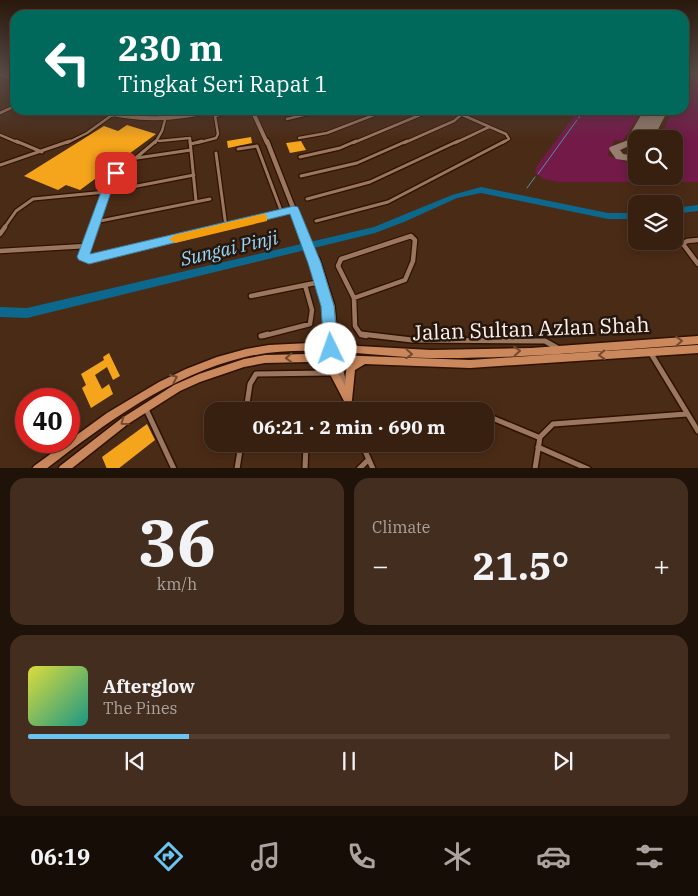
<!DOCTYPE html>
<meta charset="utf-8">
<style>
:root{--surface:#382010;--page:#432d1e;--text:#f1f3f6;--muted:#aba39f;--line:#523e30;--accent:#6ac3f1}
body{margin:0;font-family:"IBM Plex Serif",serif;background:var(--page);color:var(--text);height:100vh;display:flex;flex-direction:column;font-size:19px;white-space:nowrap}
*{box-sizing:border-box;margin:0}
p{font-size:16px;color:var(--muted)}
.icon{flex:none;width:28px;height:28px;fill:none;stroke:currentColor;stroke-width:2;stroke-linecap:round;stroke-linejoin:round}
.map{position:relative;height:468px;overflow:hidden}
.details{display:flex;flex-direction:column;gap:10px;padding:10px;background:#1f1209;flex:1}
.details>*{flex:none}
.banner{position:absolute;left:10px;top:10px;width:679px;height:105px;border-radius:15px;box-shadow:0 2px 12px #0003,0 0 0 1px var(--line);background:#00695c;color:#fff;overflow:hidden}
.buttons{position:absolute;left:628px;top:130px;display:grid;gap:10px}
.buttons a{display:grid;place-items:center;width:55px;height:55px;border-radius:10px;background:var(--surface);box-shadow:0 2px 12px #0003,0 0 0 1px var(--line);font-size:25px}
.speed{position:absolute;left:15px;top:388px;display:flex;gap:10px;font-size:25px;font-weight:700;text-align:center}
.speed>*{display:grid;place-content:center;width:65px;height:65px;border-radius:50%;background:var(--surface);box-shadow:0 2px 12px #0003,0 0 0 1px var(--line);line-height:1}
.speed .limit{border:8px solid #d22;background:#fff;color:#111}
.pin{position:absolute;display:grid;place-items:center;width:42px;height:42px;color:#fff;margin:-21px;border-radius:10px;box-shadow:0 2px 8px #0006}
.me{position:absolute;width:55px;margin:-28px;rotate:357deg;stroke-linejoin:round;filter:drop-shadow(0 0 4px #0008)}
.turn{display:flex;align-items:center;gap:18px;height:105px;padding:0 25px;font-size:22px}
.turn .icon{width:65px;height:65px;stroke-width:2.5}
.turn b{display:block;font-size:35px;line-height:42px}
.big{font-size:38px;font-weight:700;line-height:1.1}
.details .widget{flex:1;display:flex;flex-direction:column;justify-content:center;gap:8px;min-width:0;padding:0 18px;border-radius:15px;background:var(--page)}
.details .dial{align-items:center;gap:0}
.dial b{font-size:65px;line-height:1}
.song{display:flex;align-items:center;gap:15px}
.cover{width:60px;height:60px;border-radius:8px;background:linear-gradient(135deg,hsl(60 70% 55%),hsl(170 70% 35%))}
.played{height:5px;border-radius:2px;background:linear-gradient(90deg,var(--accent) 25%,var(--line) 25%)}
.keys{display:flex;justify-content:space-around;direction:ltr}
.heat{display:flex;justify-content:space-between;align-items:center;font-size:28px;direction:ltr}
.details .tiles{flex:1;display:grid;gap:10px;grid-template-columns:1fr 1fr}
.widget:last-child{grid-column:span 2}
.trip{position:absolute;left:204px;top:402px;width:290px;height:50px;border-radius:15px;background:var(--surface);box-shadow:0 2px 12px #0003,0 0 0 1px var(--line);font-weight:700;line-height:50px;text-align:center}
.menu{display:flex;height:80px;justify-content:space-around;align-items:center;background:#160d06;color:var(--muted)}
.menu .icon{width:35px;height:35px}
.menu .selected{color:var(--accent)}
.menu b{font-size:22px;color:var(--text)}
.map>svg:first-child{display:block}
</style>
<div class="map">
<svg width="698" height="469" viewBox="0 0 698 469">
<rect width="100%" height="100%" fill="#4a2b16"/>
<path fill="#731a49" d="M691,73H698V182H558L544,179L535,173L536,167L578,111L630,110L639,116L623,141L615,140L607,155L636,166V176H674V139H659L673,110H684V89Z"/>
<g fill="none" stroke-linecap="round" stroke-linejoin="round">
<path stroke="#5591a9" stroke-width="1" d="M579,118L580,113
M538,174L577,120
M527,188L535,177"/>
<path fill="#0c688d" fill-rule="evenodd" d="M481,187L608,213H636V219H608L481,193L457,198L404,222L375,233L27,318L0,317V307L27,308L374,227L452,195Z
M698,205V211L674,214V208Z"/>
<path fill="#967f70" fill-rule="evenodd" d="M634,110C644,110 651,112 653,123L651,125H645L643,118Z
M636,137L640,139H636V143L620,150L623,154L636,156V162L616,159L609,149L610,147Z"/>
<path fill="#967f70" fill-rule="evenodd" d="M644,110H668L653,139H636V146L631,144L627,139Z"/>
</g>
<path fill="#f5a51c" d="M127,125L156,134L80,190L66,185L58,190L24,176L104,126L118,131Z
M251,137L252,143L228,148L227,141Z
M301,141L306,150L290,153L286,143Z
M109,353L120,376L113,380L107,367L95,375L102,389L109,384L113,394L91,408L82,388L86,385L81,374L104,360L103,357Z
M147,424L155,440L118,469H107L102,457Z"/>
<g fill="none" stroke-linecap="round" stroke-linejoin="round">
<g stroke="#2f1200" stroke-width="4.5">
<path id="minor-far3" d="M155,110H168
M451,110L506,134L509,139L502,143
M0,113L15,106
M500,113L503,110
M287,119L324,110
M0,135L19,143
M299,138L327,133L387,110
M159,141L190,138V143
M67,143L87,133L112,115
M155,143L162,131L165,120
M197,143L216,138L218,134L215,116L234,111
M353,143L432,110
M404,143L454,121L461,115
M455,143L489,127"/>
</g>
<g stroke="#2f1200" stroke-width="5.5">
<path id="minor-far2" d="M16,141L42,152
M190,141L196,201
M191,144L202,141
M238,149L257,146L282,213
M216,153L226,227
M300,157L340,148L356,141
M137,158L191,150
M0,165L70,141
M301,176L357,163L407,141
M307,199L370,182L458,141
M316,221L388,202L505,141
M95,222L210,199
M4,228L16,211L33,199L106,192L194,175
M94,228L113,177L156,141
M216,228L297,209"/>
</g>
<g stroke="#2f1200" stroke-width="7">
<path id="minor-far1" d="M94,227L83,257L89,259L221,227
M0,234L5,227
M411,236L415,240L413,261L405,280L354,298L338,266L341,259Z
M698,240L687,241L683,244L698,264
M0,251L86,246
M251,296L320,282
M354,298L355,326L361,335L366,336
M263,336L310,324L312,310L305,285"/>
</g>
<g stroke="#2f1200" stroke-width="8">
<path id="minor" d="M361,334L412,340L545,341L559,349
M261,336L268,334
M650,352L698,431
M338,360L345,387
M347,399L351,411
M145,407L174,469
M472,410L476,411
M246,411L250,384L256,374L329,373
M485,415L538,437
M362,444L373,469
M538,447L588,469
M237,469L241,444
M305,469L306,444
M359,469L368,460
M535,469L540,437L553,424L687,414"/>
</g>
<g stroke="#2f1200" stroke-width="5.5">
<path id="tertiary-far3" d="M0,74L15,79
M97,110C138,122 174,120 215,110
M252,110L267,143
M112,115L118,110"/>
</g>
<g stroke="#2f1200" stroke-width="7">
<path id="tertiary-far2" d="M267,141L301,228"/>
</g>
<g stroke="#2f1200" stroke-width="8">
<path id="tertiary-far1" d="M301,227L328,306L330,336
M317,259L332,306L335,336"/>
</g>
<g stroke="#2f1200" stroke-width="9">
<path id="tertiary" d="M330,334L331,349L338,358
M335,334L337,350"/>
</g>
<g stroke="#2f1200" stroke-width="3">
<path id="primary" d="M335,328L338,330L349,340L358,346L431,350L531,348L698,336V344C609,350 519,359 430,358C369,357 306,343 245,357C170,375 106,423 46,469H32L34,466L107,413L159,382L186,369L217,357L246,349L269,345L310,343L328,330ZM333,336L342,345L322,344Z
M698,345V353L470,368L365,364L355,370L352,400L351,403L348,404L345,403L331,376L309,362L265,363L244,367L200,382L180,391L128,424L71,469H58L60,466L122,418L174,385L199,374L244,359L265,355L307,354L470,360ZM324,363L351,364C344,367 346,379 345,386L337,370Z"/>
</g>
<use href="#minor-far3" stroke="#9c7760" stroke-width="2.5"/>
<use href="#minor-far2" stroke="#9c7760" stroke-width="3"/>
<use href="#minor-far1" stroke="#9c7760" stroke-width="4.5"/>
<use href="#minor" stroke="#9c7760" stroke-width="5"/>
<use href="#tertiary-far3" stroke="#9c7760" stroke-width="4"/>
<use href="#tertiary-far2" stroke="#9c7760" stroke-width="4.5"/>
<use href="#tertiary-far1" stroke="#9c7760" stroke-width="5.5"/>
<use href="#tertiary" stroke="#9c7760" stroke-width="7"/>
<use href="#primary" fill="#cb885d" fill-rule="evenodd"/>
</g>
<defs><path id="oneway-chevron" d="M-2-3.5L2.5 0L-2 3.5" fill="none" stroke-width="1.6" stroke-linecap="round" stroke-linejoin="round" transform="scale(1.25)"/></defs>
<g stroke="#704a32">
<use href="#oneway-chevron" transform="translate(679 341) rotate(-4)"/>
<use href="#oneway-chevron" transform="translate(517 351) rotate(-4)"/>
<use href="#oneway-chevron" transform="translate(409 354) rotate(3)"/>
<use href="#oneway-chevron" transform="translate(602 355) rotate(176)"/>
<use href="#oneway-chevron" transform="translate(289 358) rotate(178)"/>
<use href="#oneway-chevron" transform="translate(174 378) rotate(-24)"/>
<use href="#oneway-chevron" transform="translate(124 422) rotate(144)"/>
</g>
<linearGradient id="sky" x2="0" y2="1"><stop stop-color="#29180c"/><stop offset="0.53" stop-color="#5a4a47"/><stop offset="1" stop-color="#5a4a47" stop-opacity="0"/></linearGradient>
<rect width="698" height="139" fill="url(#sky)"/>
<path fill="#6ac3f1" stroke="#457f9d" d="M116,170L121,173L111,192L90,254L294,206L298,207L321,263L334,306L338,349L336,354L331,356L326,354L324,349L321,306L308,263L290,214L89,264L79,260L77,257L101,192L113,171Z"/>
<path fill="#f59e0b" d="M263,214L267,215V221L175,243L169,239L175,235Z"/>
<g text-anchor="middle" stroke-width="5" stroke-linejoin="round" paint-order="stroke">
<g font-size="19" font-style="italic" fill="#9ad6f7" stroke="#26170e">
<text transform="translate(229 248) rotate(-13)" y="7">Sungai Pinji</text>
</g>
<g font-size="21" fill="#fef1ea" stroke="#26170e">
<text transform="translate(531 329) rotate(-2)" y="7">Jalan Sultan Azlan Shah</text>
</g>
</g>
</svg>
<div class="buttons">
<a><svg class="icon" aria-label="search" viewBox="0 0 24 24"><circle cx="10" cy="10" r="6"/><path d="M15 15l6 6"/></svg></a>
<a><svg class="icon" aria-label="layers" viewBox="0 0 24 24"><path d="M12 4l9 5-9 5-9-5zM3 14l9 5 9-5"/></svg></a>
</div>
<div class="speed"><div class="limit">40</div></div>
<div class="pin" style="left:116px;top:173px;background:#d93025"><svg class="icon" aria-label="arrive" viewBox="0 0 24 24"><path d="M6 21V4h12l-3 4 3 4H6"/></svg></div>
<svg class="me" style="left:331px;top:349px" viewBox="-20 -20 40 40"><circle r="19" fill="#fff"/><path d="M0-13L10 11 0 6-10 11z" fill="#6ac3f1"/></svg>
<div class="trip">06:21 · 2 min · 690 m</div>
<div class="banner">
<div class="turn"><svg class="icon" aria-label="left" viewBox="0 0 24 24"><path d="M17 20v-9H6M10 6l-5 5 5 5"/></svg><div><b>230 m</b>Tingkat Seri Rapat 1</div></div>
</div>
</div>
<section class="details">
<div class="tiles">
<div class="widget dial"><b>36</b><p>km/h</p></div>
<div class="widget"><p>Climate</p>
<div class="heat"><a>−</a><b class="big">21.5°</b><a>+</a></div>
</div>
<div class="widget">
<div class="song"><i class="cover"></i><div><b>Afterglow</b><p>The Pines</p></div></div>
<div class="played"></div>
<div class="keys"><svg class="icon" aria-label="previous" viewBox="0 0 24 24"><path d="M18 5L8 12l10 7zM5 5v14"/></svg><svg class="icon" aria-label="pause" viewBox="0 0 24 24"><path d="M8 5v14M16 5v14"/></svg><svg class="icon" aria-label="next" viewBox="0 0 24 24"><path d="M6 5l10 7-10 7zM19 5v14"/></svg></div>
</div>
</div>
</section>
<nav class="menu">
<b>06:19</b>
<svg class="icon selected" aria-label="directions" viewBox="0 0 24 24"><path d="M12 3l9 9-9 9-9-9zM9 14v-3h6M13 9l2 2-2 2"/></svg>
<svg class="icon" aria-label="music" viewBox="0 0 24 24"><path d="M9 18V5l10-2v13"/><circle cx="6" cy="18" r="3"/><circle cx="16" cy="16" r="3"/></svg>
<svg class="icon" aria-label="phone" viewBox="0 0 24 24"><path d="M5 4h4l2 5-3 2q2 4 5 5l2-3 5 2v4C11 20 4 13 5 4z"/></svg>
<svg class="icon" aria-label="climate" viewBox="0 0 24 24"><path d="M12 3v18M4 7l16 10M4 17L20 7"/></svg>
<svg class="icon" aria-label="car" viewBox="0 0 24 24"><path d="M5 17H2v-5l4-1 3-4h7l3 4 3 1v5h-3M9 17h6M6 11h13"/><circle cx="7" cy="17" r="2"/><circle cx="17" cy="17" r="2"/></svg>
<svg class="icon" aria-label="filters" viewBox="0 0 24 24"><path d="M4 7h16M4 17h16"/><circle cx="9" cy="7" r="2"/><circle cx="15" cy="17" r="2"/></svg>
</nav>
